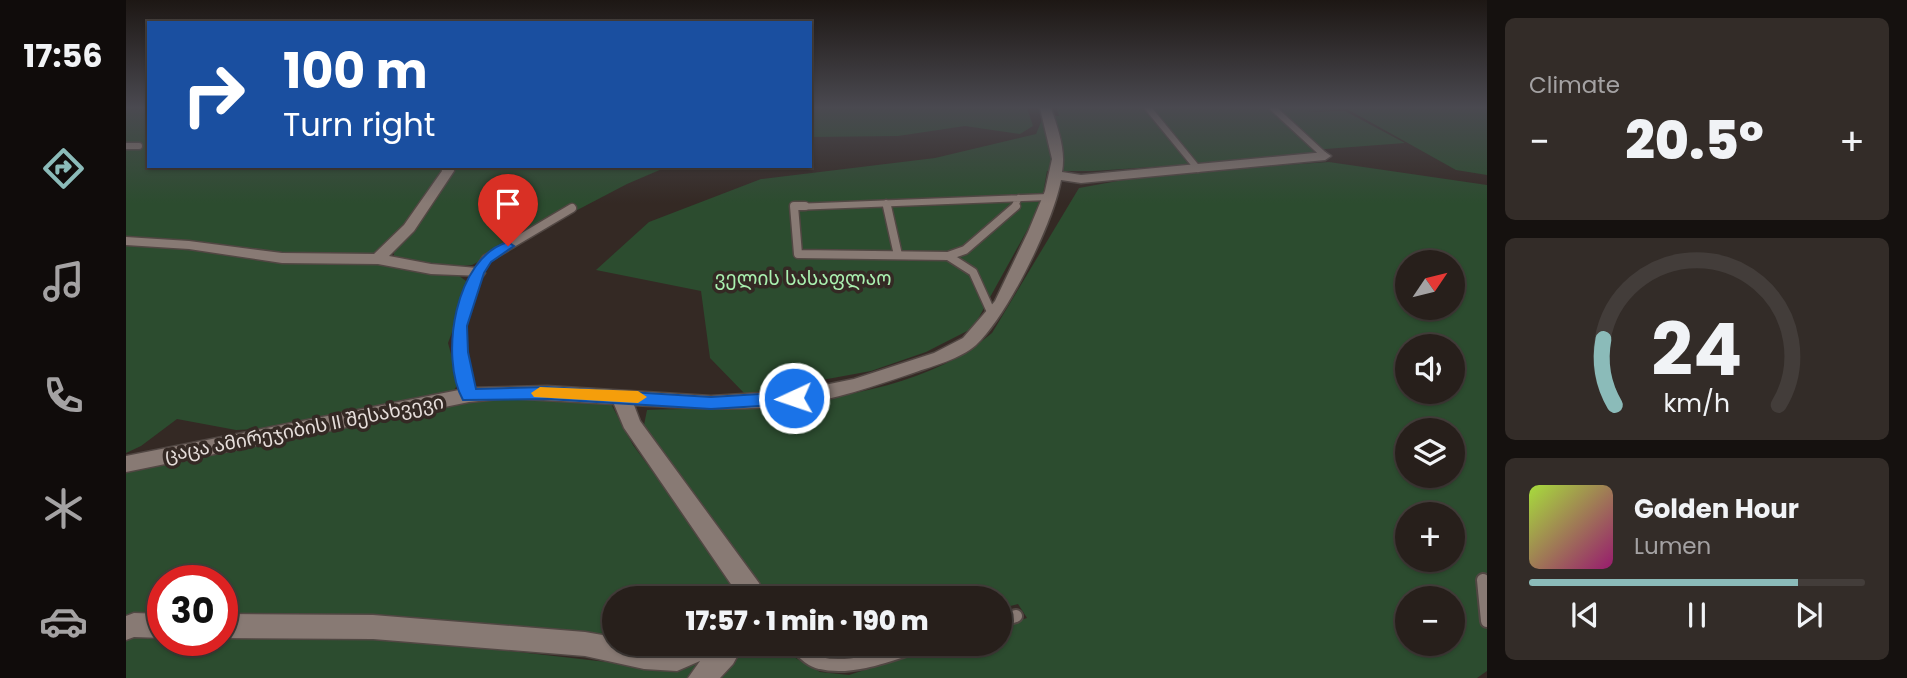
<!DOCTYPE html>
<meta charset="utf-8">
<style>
:root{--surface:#271f1b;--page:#332c28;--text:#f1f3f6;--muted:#a4a2a3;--line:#433d3a;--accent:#8bbbb9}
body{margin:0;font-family:Poppins,"Noto Sans Georgian",sans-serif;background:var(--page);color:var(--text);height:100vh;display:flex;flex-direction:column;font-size:26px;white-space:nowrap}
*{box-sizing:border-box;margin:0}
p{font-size:23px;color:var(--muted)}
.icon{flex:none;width:38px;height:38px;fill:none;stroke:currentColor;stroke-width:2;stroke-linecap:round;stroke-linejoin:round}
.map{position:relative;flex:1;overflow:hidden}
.panel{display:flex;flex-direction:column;gap:18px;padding:18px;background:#15110f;width:420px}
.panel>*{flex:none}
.banner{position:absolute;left:21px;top:21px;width:665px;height:147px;border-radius:0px;box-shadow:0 2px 5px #0004,0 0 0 2px var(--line);background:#1a4fa0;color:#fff;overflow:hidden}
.needle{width:46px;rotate:55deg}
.fabs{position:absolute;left:1269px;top:250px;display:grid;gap:14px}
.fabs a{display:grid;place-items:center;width:70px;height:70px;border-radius:50%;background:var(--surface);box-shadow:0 2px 5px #0004,0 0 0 2px var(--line);font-size:35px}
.speed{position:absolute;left:21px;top:565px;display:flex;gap:14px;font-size:35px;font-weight:700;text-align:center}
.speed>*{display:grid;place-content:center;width:91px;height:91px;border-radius:50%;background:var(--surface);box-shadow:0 2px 5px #0004,0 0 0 2px var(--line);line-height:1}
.speed .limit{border:10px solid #d22;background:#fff;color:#111}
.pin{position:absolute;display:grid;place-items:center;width:60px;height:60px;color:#fff;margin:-72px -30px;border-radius:50% 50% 50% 0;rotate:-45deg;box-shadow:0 0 7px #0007}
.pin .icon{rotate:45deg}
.me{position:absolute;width:77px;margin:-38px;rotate:267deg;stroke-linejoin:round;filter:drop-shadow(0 0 5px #0008)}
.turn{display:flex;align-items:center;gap:24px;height:147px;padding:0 21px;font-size:32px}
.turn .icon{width:91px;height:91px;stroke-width:2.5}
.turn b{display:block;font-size:49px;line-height:60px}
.big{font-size:52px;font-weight:800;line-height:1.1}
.panel .card{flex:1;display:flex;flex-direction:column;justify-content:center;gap:10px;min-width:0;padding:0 24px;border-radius:10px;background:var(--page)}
.panel .dial{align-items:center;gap:0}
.dial svg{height:182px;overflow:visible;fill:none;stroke:var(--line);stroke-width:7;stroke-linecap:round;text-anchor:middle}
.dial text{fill:var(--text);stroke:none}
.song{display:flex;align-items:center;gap:21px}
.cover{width:84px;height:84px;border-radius:10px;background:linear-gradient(135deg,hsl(80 70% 55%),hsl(320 70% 35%))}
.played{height:7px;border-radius:4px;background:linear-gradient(90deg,var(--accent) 80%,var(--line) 80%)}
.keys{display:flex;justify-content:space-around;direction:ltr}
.heat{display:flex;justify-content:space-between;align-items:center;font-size:38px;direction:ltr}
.trip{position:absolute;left:476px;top:586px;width:410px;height:70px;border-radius:35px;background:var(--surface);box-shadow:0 2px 5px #0004,0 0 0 2px var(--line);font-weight:800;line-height:70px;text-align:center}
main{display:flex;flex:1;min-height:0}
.tab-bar{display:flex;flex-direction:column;width:126px;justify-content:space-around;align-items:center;background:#100c0b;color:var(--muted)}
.tab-bar .icon{width:49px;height:49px}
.tab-bar .selected{color:var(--accent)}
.tab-bar b{font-size:32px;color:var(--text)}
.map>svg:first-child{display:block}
</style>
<main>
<nav class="tab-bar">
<b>17:56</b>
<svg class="icon selected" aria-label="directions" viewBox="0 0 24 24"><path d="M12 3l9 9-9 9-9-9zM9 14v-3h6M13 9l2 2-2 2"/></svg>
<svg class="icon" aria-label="music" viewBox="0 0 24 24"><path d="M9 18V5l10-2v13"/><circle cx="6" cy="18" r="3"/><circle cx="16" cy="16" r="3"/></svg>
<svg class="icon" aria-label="phone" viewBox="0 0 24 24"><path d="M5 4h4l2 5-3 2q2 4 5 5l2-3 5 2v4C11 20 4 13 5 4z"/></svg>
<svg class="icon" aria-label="climate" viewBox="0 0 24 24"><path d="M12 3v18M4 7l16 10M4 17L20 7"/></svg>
<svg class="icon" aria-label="car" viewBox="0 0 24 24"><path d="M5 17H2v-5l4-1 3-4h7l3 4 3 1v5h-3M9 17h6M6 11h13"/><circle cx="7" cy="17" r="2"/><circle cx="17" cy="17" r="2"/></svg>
</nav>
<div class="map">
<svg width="1361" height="678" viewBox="0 0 1361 678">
<rect width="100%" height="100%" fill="#342924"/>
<path fill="#2c4c2f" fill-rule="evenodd" d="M0,108H23V166H316L317,169L278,224L247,255L166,253L0,237Z
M684,108H901L907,126L894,134L839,126L772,136L684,137Z
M931,108H1142L1146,113H1158L1155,108H1361V175L1330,170L1221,109L1176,112L1219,111L1279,143L1186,150L1193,156L967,171H921L915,205L847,328L800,352L745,371L619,394L584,358L575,291L470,270L523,222L635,179L809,158L910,134L918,115L933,116Z
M1203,162L1361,185V671L1351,678H0V635L37,634V640H96V635L263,637L542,669L595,644H653L659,652L694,672L723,675L820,644H873V627L901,618L892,604L873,609V598H644L623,575L517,430L521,410C628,407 782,406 866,333L953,188L1030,174ZM1281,262H1326V308H1281ZM1281,346H1326V392H1281ZM1281,430H1326V476H1281ZM1281,514H1326V560H1281ZM1281,598H1326V644H1281Z
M326,166H543L501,184L346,265L315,268L268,256V250Z
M0,245L44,247L148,261L247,262L332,275L340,281V295L322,343L333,383L328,390L312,397L153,428L110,430L51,419L15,446L0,453Z
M363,399L484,402L507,445L606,579V598H488V639L316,622L96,614V581H37V615L0,619V470Z"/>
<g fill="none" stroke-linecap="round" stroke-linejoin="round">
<g stroke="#514743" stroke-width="9">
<path id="lane-far3" d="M1022,108L1072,169
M1147,108L1199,156
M0,146H13
M760,203L761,207
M668,207L923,197
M888,207L893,198"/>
</g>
<g stroke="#514743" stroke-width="11">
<path id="lane-far2" d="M679,206H668L672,254L822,256L847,272L866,314
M761,206L772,255
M822,256L839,250L890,206
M333,330L351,273L360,259L446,208"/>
</g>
<g stroke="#514743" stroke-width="13">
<path id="lane-far1" d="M333,329L334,352L343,395"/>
</g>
<g stroke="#514743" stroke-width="16">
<path id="lane" d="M1357,580L1361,621
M873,621L890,616
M667,644C675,651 684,661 694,663C727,671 767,654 798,644"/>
</g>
<g stroke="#514743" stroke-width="3">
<path id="street" d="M914,108H925C932,129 940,150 936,172L955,175L1199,152L1205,156L1199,160L955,183L935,180C927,223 882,315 850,345C834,359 807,366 787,373C748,386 709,400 668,405C615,411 561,408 508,405L514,421L633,583L636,591L633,598H606L609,590L498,428L488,404L382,398L343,402L0,472V456L343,388L421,386L585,396L669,391L728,379L808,353L837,338L869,301L902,232L919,191L926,159Z
M315,166H327L328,171L288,231L263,256L305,264L351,268L357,270L359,273L357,276L305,274L252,264L156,263L63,249L0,245V237L63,241L156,253L248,254L278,225L316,171Z
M8,613L37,614V638L8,637L0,640V616Z
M96,614L247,615L459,632L488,637V644H618L607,664L594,678H562L574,661L551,671L518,669L459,656L247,639L96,638Z"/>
</g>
<use href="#lane-far3" stroke="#887a74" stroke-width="6"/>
<use href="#lane-far2" stroke="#887a74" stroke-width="8"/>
<use href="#lane-far1" stroke="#887a74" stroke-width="10"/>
<use href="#lane" stroke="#887a74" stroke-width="12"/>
<use href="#street" fill="#887a74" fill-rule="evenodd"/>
</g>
<linearGradient id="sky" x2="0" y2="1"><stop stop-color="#1d1714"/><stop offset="0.53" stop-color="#4a4950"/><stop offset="1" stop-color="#4a4950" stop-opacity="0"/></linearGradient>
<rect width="1361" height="203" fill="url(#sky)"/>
<path fill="#1a73e8" stroke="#114b97" stroke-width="2" d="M382,242L388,246L365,262L358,273L341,326L342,352L350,389L421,387L585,397L668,392L677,398L668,404L585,409L421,399L337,400C313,357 329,257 382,242Z"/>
<path fill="#f59e0b" d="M414,387L512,391L521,397L512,403L408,397L405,393Z"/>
<g text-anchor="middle" stroke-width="7" stroke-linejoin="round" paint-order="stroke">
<g font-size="19" fill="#aaf1b0" stroke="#342924">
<text x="677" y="285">ველის სასაფლაო</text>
</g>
<g font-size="19" fill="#e6dedb" stroke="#342924">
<text transform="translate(178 428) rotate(-11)" y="7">ცაცა ამირეჯიბის II შესახვევი</text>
</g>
</g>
</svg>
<div class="fabs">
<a><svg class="needle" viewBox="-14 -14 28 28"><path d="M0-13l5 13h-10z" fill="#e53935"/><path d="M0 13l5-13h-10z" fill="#a4a2a3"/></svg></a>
<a><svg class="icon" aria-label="sound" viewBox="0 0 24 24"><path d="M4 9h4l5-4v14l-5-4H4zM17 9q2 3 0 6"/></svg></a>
<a><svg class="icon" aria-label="layers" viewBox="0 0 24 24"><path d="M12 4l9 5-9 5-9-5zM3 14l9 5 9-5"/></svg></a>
<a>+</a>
<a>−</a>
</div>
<div class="speed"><div class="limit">30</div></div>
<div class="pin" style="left:382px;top:246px;background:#d93025"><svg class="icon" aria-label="arrive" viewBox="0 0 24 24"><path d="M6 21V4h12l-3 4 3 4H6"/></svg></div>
<svg class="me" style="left:668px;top:398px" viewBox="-20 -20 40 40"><circle r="17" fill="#1a73e8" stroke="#fff" stroke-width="3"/><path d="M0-11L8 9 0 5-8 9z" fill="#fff"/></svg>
<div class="trip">17:57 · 1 min · 190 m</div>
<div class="banner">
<div class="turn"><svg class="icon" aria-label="right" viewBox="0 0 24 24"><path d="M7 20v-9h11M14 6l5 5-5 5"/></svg><div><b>100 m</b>Turn right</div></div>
</div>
</div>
<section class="panel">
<div class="card"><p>Climate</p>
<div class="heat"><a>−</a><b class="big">20.5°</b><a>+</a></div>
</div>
<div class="card dial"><svg viewBox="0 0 100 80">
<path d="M14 69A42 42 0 1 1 86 69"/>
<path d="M14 69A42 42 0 0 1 9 40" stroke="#8bbbb9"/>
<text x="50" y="56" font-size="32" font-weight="700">24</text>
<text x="50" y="72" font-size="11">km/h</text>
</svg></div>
<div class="card">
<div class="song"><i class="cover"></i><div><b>Golden Hour</b><p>Lumen</p></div></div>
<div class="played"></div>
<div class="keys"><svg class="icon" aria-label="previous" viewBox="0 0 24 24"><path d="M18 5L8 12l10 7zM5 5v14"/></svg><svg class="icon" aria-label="pause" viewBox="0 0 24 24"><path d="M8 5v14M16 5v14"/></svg><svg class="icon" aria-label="next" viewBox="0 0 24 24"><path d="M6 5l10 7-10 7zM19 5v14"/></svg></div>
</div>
</section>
</main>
